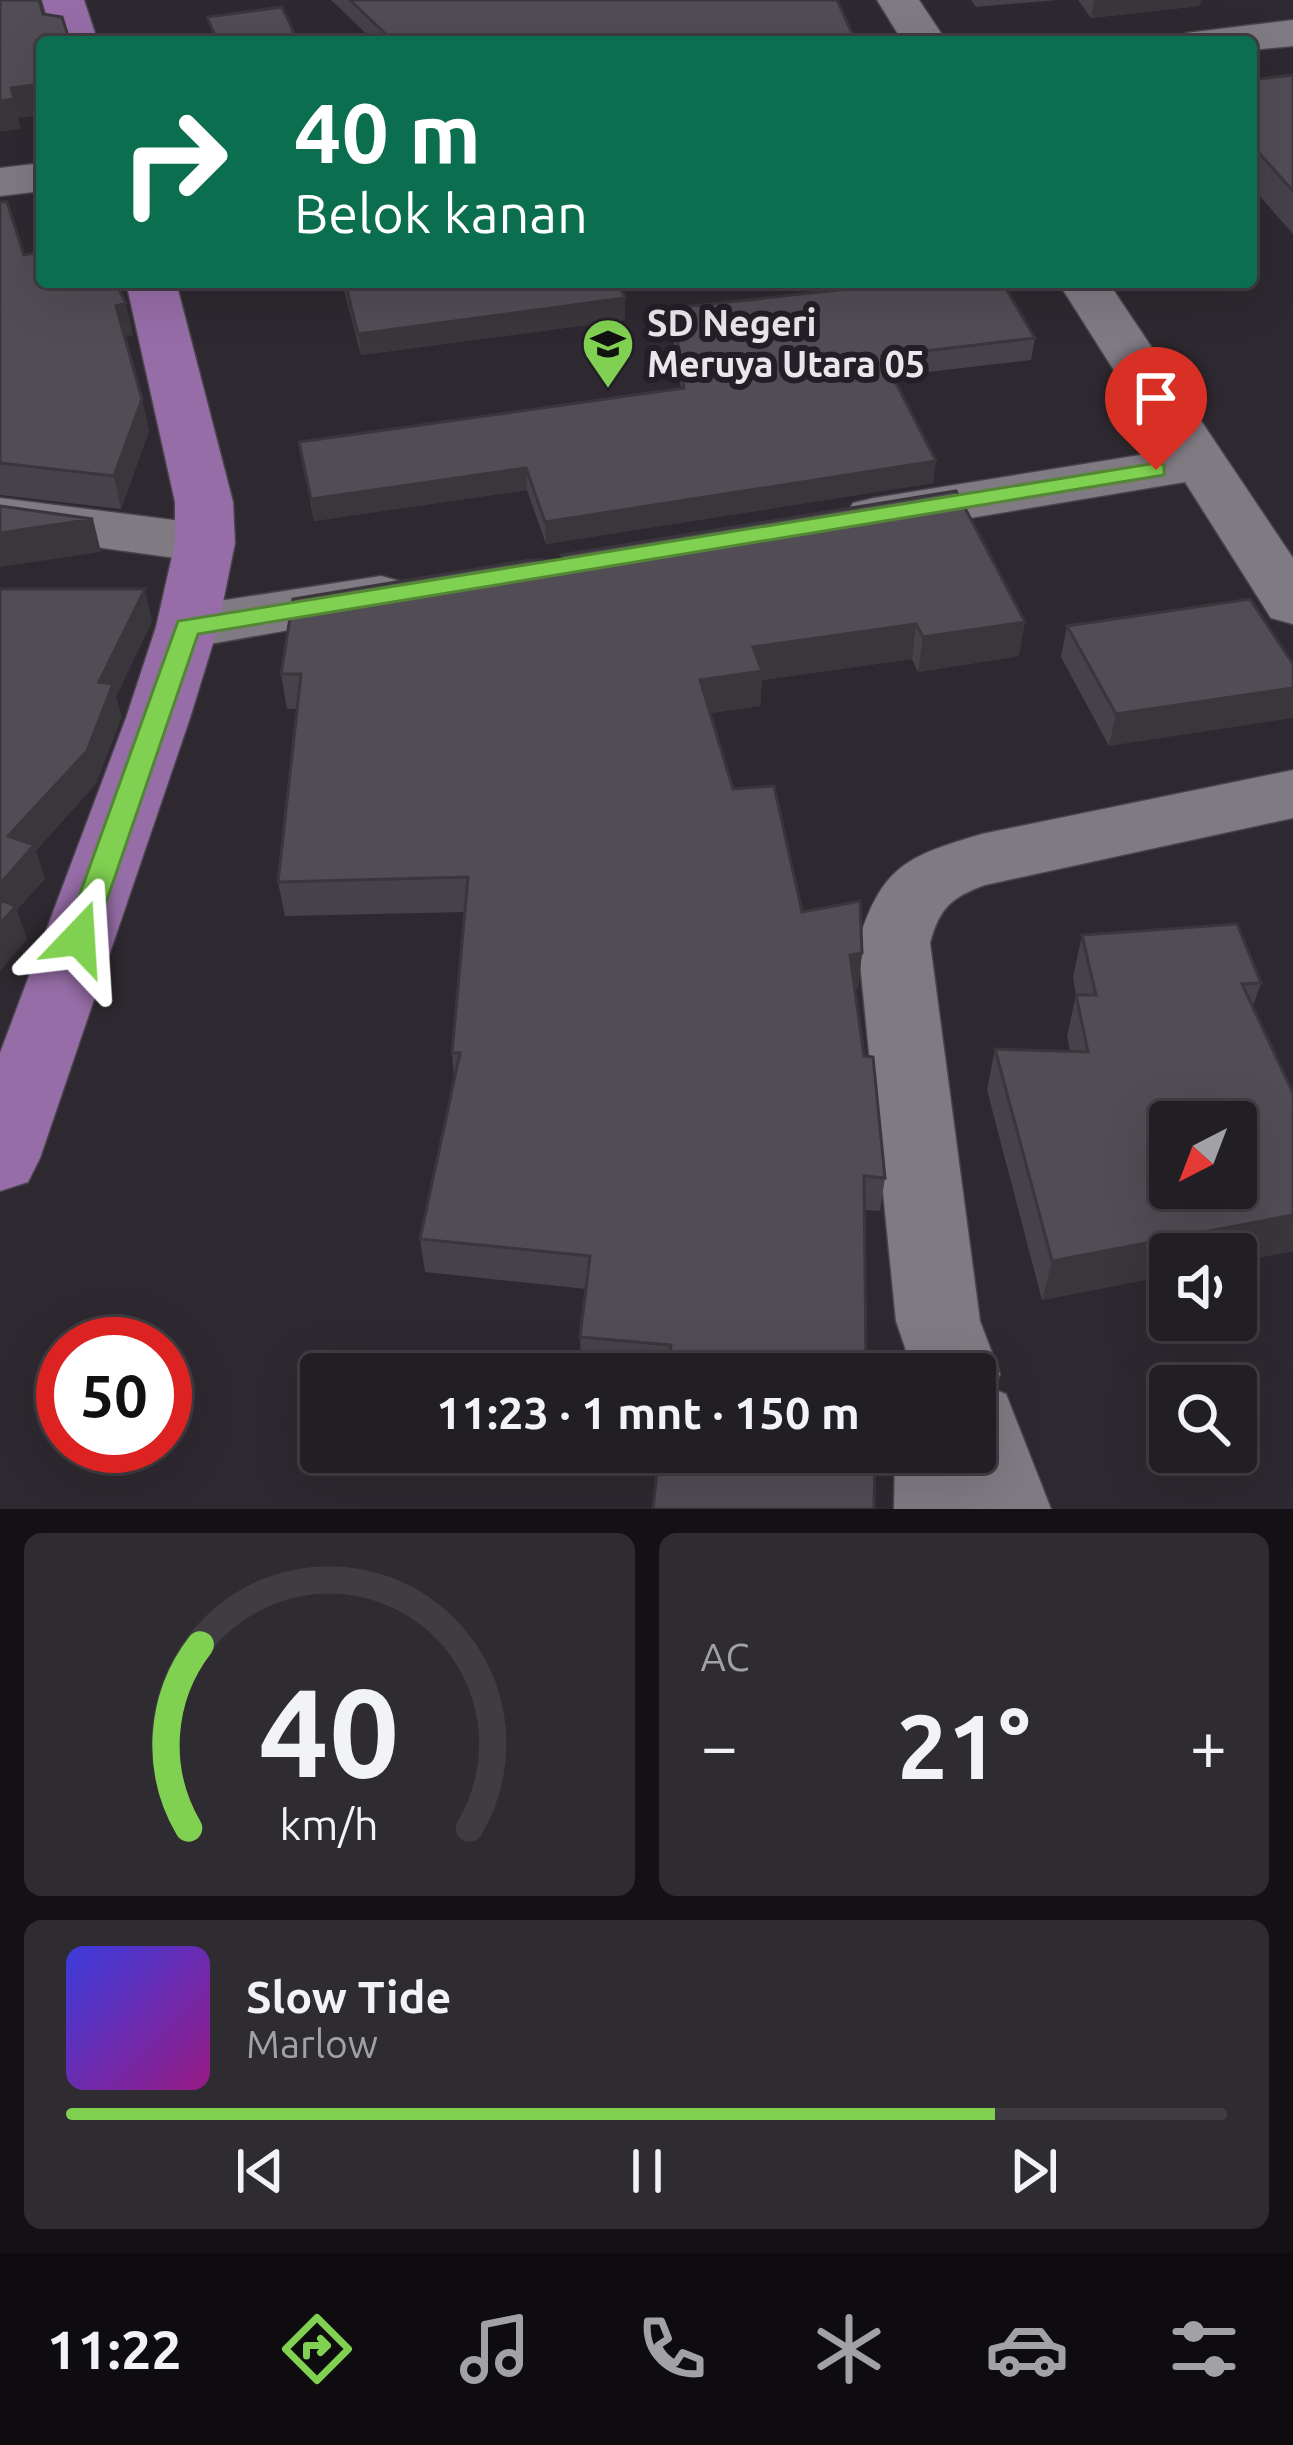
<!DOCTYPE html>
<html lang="id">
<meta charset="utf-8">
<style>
:root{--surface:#221f24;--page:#2e2c31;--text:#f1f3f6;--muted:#a2a2a6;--line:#3f3d41;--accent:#80d051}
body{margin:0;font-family:Ubuntu,sans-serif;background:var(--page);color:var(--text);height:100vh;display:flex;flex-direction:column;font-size:45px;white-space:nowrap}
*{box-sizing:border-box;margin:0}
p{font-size:39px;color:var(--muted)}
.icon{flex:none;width:66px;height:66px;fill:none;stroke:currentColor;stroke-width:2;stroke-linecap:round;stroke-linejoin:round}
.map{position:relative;height:1509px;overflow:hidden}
.side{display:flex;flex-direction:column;gap:24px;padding:24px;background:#131114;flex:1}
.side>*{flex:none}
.top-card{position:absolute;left:36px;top:36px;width:1221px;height:252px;border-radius:12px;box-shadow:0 12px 48px #0002,0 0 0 3px var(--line);background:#0b6e4f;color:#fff;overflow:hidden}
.needle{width:78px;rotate:222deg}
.tools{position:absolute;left:1149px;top:1101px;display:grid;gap:24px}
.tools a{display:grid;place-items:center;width:108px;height:108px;border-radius:12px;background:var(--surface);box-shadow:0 12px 48px #0002,0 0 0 3px var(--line);font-size:60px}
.speed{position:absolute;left:36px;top:1317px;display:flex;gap:24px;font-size:60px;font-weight:700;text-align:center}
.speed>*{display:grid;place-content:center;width:156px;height:156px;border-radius:50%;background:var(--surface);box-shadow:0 12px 48px #0002,0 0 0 3px var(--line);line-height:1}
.speed .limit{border:18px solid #d22;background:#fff;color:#111}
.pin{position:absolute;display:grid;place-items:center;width:102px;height:102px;color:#fff;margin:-123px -51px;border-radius:50% 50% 50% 0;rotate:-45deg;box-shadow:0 0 12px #0007}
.pin .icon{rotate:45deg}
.me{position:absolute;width:132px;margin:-66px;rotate:20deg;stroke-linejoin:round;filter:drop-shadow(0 0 9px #0008)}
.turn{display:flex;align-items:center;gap:42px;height:252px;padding:0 60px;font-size:54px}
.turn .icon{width:156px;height:156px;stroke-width:2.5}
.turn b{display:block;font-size:84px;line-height:102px}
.big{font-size:90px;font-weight:700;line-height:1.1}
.side .widget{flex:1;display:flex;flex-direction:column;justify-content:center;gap:18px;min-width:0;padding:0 42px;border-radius:18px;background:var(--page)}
.side .dial{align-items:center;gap:0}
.dial svg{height:312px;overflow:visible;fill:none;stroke:var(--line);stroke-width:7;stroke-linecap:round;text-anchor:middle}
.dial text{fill:var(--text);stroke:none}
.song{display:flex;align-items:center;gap:36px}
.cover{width:144px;height:144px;border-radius:18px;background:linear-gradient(135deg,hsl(240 70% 55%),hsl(310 70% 35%))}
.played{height:12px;border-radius:6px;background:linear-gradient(90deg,var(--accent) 80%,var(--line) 80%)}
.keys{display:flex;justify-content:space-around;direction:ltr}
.heat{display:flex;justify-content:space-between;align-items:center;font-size:66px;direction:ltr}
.side .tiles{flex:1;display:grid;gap:24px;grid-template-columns:1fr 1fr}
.widget:last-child{grid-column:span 2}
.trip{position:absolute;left:300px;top:1353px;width:696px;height:120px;border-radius:12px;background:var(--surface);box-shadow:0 12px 48px #0002,0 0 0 3px var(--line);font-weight:700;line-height:120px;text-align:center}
.dock{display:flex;height:192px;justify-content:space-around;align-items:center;background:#0e0c0e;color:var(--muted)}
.dock .icon{width:84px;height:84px}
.dock .on{color:var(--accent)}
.dock b{font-size:54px;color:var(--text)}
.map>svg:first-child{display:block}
</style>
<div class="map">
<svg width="1293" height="1509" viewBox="0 0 1293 1509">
<rect width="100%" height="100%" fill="#2e2930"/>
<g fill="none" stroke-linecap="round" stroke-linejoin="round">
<g stroke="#49444b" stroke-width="3">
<path id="minor" d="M877,0H919L947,42H903Z
M1293,20V46L1251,50V42H1179L1186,33Z
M42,163V191L0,196V168Z
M1058,282H1108L1293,558V624L1271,618L1185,482L874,534L853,529L845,516L853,503L874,498L1165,451Z
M0,498L205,524L226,530L235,543L226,556L205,562L0,534Z
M381,576L403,582L411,596L403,610L187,648L165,642L156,627L165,612L187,606Z
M1293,770V818L985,885C951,897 939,909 930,943L980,1321L1000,1374L993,1389L1006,1394L1051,1509H894L895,1452H975V1374H914L896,1321L858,943C882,865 908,856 982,834Z"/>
</g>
<g stroke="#49444b" stroke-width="3">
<path id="major" d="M42,0H84L98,42H54Z
M126,282H176L233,502L235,543L218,627L190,718L40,1158L28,1182L0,1191V1053L126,718L156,627L175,543V502Z"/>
</g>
<use href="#minor" fill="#807a83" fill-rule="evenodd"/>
<use href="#major" fill="#966da7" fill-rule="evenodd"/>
</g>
<path fill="#474249" d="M331,0H837L856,42H375Z
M971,0H1057L976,7Z
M1078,0H1201L1199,6L1091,18Z
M1293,75V234L1251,186V80Z
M0,202L24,255L133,335L125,337L142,399L149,431L121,509L0,495Z
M342,282H618L625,320L361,355Z
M833,282H1003L1035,338L1031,360L893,376L933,483L546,544L527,490L314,521L299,442L681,388L672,329L673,308L837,290Z
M956,491L1019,656L918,672L912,659L762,680L760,706L710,713L733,789L802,912L862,953L858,988H855L885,1178L880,1211L864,1210L866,1365L877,1374H636L581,1369L580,1337L586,1289L425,1272L420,1239L454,1078L452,1053L465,912L285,916L278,882L297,709H287L281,674L561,560V555Z
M1250,599L1109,746L1061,657L1067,626Z
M1082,935L1261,983L1253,1006L1293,1093V1251L1042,1300L987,1090L995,1049L1070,1051L1067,1036L1076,995L1073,977Z"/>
<path fill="#39363c" d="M1094,0H1201L1199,6L1091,18Z
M42,84V115L18,118L21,129L0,132V101L11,88Z
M625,298V320L361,355L358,334Z
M126,303L133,335L123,338L116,306Z
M142,399L149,431L121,509L114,476Z
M936,461L933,483L546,544L545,522Z
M526,468L527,490L314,521L311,499Z
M93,519L101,552L0,567V533Z
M145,589L152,622L116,697L122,717L96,784L36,851L45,879L17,910L27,939L0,971V884L8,836L99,682Z
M1025,622L1019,656L918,672L923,637Z
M916,624L912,659L762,680L760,706L699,715L700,680L753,647Z
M1293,688V718L1109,746L1116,714Z
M862,953L858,988L846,990L850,955Z
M1293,1215V1251L1236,1262V1254H1170V1275L1042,1300L1052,1261Z"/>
<path fill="#524d55" stroke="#39363c" stroke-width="3" fill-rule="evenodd" d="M0,0H39L43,14L62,17L70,42H42V84L11,88L14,99L0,101Z
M350,0H837L856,42H394Z
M282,7L298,42H218L207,17Z
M1293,75V191L1251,144V80Z
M0,202H7L24,255L42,251V282H115L126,303L116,306L142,399L114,476L0,463Z
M345,282H618L625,298L358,334Z
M845,282H1002L1035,338L882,356L936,461L545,522L526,468L311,499L299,442L684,388L673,308L848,289Z
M956,491L1025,622L923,637L916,624L753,647L762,671L700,680L733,789L774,786L802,912L860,901L862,953L850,955L864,1056L873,1057L885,1178L864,1176L866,1365L877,1366V1374H668L671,1345L580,1337L590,1256L420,1239L460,1053H452L468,877L278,882L301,674H281L293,599L530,560H562L561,555Z
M0,506L93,519L0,533Z
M0,589H145L99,682L113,684L87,751L8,836L34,845L0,884Z
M1250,599L1293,664V688L1116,714L1067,626Z
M0,900L16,906L0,924Z
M1237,924L1261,983L1242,984L1293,1093V1215L1052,1261L995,1049L1088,1052L1076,995H1096L1082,935ZM1170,1122H1236V1188H1170Z
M659,1452H875L874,1509H653Z"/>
<path fill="#80d051" stroke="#538735" stroke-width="3" d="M1156,463L1164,465V475L198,634L94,938L89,946H68L64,938L178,621Z"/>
<defs>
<g id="school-pin" transform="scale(2.7)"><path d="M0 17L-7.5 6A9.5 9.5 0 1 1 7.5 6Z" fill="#80d051" stroke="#241f26"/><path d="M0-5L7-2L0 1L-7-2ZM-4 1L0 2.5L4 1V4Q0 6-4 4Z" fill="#111"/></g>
</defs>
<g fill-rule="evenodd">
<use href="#school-pin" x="608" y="344"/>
</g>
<g text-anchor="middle" stroke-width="12" stroke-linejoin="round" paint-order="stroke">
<g font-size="36" font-weight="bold" fill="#eae6eb" stroke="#241f26" text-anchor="start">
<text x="647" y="336">SD Negeri<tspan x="647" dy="41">Meruya Utara 05</tspan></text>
</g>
</g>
</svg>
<div class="tools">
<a><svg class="needle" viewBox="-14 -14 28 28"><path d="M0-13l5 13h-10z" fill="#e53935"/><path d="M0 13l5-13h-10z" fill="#a2a2a6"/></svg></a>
<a><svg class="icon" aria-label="sound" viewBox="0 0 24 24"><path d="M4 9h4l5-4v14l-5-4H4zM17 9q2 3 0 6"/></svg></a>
<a><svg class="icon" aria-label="search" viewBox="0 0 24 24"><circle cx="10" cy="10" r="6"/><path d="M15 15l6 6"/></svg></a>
</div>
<div class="speed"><div class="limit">50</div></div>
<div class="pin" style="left:1156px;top:470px;background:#d93025"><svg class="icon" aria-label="arrive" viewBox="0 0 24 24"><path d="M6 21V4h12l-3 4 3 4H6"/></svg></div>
<svg class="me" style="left:79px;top:938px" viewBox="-20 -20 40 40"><path d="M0-17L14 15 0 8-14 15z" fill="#80d051" stroke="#fff" stroke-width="4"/></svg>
<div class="trip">11:23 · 1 mnt · 150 m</div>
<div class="top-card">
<div class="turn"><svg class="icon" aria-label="right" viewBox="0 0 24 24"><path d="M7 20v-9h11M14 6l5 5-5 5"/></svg><div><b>40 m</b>Belok kanan</div></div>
</div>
</div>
<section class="side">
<div class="tiles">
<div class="widget dial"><svg viewBox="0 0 100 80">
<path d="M14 69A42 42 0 1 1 86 69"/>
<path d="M14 69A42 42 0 0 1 17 22" stroke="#80d051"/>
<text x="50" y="56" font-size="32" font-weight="700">40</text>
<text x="50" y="72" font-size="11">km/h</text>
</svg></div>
<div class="widget"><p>AC</p>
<div class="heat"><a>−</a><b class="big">21°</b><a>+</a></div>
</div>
<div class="widget">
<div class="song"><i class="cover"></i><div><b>Slow Tide</b><p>Marlow</p></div></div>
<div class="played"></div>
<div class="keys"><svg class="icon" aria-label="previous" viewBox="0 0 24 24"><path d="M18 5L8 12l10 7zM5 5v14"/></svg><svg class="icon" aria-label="pause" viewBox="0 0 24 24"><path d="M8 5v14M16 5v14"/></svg><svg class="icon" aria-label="next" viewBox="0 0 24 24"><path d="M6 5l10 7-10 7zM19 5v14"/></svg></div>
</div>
</div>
</section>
<nav class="dock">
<b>11:22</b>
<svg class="icon on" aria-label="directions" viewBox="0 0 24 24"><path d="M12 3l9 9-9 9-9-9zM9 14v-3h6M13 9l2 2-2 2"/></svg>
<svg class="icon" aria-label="music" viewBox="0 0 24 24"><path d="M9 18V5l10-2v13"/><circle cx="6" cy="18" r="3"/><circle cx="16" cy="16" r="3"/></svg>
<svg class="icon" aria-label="phone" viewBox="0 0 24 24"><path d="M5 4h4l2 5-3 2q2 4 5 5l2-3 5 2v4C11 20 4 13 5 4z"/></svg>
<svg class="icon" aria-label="climate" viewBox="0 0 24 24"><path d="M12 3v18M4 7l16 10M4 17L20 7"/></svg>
<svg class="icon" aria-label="car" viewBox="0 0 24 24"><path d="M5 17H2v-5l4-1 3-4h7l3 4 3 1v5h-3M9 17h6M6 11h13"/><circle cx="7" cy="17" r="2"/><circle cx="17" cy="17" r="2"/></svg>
<svg class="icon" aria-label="filters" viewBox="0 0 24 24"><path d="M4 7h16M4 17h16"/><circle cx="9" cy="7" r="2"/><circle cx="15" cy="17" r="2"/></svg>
</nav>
